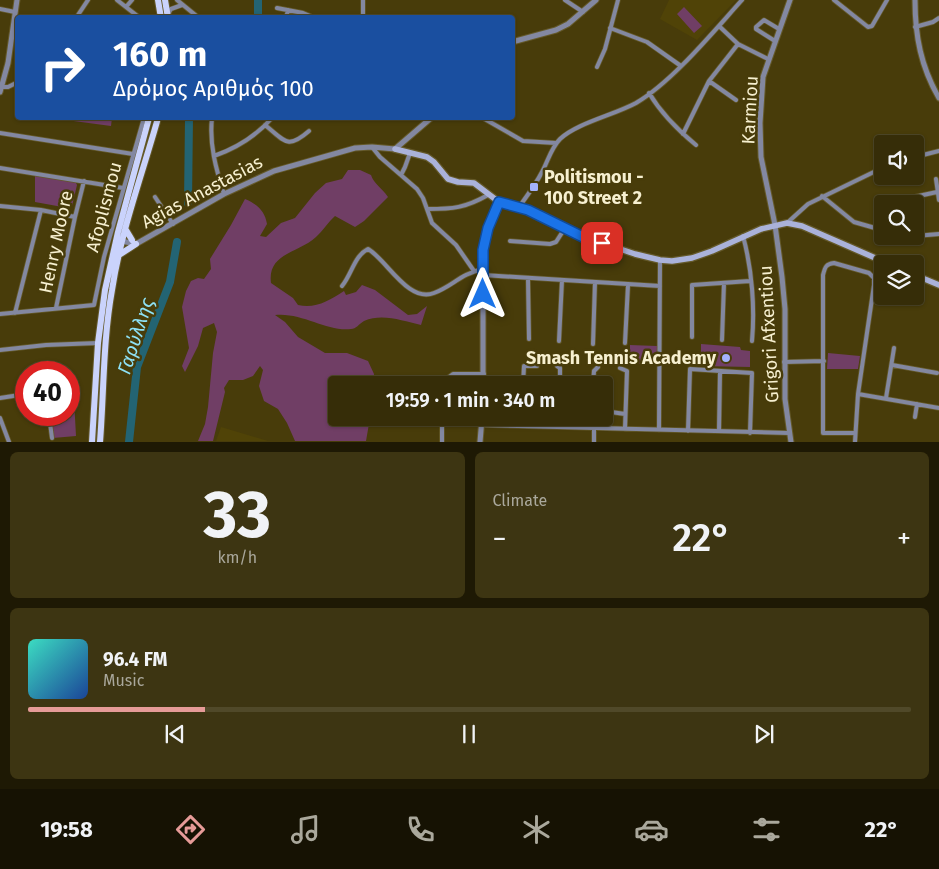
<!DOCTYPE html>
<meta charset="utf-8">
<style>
:root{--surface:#362d08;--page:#3d3512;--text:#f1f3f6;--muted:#aaa89c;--line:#504929;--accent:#e69b98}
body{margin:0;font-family:"Fira Sans",sans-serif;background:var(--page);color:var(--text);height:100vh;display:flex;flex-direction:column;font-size:19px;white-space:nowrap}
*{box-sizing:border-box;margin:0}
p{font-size:16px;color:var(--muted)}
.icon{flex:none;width:28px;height:28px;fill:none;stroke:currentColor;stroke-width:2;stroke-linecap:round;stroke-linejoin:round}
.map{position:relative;height:442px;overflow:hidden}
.details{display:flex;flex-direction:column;gap:10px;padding:10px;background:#1e1904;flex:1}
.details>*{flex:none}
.hud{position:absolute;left:15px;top:15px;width:500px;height:105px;border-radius:5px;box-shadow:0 1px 4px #0004,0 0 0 1px var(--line);background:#1a4fa0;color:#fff;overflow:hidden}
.controls{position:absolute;left:874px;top:135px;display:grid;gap:10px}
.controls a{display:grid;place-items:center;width:50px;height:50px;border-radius:5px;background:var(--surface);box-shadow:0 1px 4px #0004,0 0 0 1px var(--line);font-size:25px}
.speed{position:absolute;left:15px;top:361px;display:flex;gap:10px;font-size:25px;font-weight:700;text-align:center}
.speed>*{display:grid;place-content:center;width:65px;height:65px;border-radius:50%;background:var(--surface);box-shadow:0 1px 4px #0004,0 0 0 1px var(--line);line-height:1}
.speed .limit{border:8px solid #d22;background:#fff;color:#111}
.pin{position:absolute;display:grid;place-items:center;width:42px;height:42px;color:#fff;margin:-21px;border-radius:10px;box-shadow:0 2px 8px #0006}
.me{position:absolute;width:55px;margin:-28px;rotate:0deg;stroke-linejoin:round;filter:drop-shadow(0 0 4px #0008)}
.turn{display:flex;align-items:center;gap:18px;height:105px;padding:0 15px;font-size:22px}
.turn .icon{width:65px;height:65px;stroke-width:2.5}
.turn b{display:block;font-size:35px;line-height:42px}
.big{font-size:38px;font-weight:600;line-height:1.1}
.details .tile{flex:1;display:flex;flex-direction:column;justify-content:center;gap:8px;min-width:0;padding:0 18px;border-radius:8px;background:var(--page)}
.details .dial{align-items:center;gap:0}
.dial b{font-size:65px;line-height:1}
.song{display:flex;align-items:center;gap:15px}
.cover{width:60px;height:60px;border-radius:8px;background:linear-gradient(135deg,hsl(170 70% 55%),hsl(220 70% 35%))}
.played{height:5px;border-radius:2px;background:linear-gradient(90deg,var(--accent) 20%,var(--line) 20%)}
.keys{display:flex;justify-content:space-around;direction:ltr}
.heat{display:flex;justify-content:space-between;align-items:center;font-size:28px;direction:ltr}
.details .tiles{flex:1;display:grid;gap:10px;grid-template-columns:1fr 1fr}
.tile:last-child{grid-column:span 2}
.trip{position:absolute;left:328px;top:376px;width:285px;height:50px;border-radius:5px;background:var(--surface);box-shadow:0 1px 4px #0004,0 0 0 1px var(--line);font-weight:600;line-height:50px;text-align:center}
.menu{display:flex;height:80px;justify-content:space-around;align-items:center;background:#161203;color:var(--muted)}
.menu .icon{width:35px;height:35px}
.menu .current{color:var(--accent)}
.menu b{font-size:22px;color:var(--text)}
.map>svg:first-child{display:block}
</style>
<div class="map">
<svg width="939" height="442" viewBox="0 0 939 442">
<rect width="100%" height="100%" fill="#483c0a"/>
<path fill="#504307" d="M669,0H736L697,40L660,19Z
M221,427L268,441H216Z"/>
<path fill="#703e65" d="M684,7L702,26L694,33L677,14Z
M51,118H112L111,126Z
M348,170H360L371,175C374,184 382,188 388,197L364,221L355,227L335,216C328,222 323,231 316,237C299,253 267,253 271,283L293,298L298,305C315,309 329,301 344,291L346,295L356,292L362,285L375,290L408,315L417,314L427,306L421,325C402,321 383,313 364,321C359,324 356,329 351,329C327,332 302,312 275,315L285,322L298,337L325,353H347L368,361L374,374L373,385H336V418H370L366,441H295L287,423L278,409L264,401L259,386L263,370L260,366L253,376L243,380H229L224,388L225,392L213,441H198L205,424L208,407L213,353L217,332L214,323L203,328L198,346L185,372L182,366L189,348L182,307L186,291L191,281L198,278L204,279L211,269L210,259L231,225L245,199C257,204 265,211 267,224L260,236L266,237L281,223L295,218L315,193L326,183L342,179Z
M35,175L75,181L77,185L72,206L68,208L35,202Z
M701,344L740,347L741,350L750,351V367L701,366Z
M630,345L657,346V364H630Z
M828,353L860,356L858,369H827Z
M74,399L76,436L53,438L50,415H69V400Z"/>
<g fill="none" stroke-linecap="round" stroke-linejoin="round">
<path stroke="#236473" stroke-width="8" d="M258,0V18
M188,203L189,118
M129,442L137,367L170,282L177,242"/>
<g stroke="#64592a" stroke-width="5.5">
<path id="minor" d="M117,0L140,18
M177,0L199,18
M565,0L583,12
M834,0L868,27L872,26L887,0
M126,7L132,0
M277,8L303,13L315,18
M0,9L15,12
M168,14L171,9L182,5
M76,18L88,0
M286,18L288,10
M363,18V0
M719,26L738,44L768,59
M915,27L933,22L939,18
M610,28L647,42L681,66
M775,41L756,29V27L764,20L779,29
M597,67L605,49L618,0
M709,81L736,100
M2,87H8L18,82
M649,93C661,113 679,131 696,145
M212,118C209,144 216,169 224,194
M483,118L523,141L556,143
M265,125C285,141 287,150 309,131
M0,133L133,154
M683,134L709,81L738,44
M372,147L380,157L417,189L423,198L432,223L456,245L474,271
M214,156C237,148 256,136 272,118
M915,157L939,151
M0,168L123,188
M401,175L405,167L410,153
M936,179L939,200
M822,196L854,222L882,230
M155,197L173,224
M892,204L900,200L937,192
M0,206L41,210L75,217
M519,207C527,196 536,184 542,172C548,161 551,148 560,139C577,123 614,115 636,103C672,82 713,32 742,0
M427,209C453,209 465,208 488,195
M787,223L808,204L882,168
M875,228L882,212
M743,236C752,269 755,308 752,341
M915,236L939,234
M510,241L550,244L556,242L565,228
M483,275L660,286
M528,278L529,339
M342,286C352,274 354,256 368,249C387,260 408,303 434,293C453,286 460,274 483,269
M56,308L75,217L84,181
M15,313L41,210
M0,314L94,305L104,257L144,118
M692,337V285L750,281
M722,340L724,283
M559,341L562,280
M625,343L628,285
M593,344L595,282
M0,350L46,345L98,343
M784,362L824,361
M892,365L937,373
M557,366L560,368V385
M620,368L627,371L625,429
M443,385L445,380L453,374H484
M523,385L524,366H537
M593,385L594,371L598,367
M858,394L939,408
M0,398L26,394
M886,398L894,348
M604,411L625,414
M49,415L52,438
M915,417L917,404
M0,418L9,442
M482,425L789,433
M559,426V418
M659,430L660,260
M688,431L690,369L752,373L750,433
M719,431L720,372
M442,442V418
M594,442V428
M855,442L858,394L874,285V278L869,273L834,263C826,264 825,267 823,275V433H855"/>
</g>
<g stroke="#64592a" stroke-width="7">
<path id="tertiary" d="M790,0L763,77L760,123L761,157L775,225L782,277L785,309V399L791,442
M915,0C915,36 921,67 939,98
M512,42L556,30L568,24L596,0
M0,92L8,63L17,0
M121,241L136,244L224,194L274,171L355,148L372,147L395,149L431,118
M483,385V250L488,227L499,202
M480,442L482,418"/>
</g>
<g stroke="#64592a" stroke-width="8">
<path id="secondary" d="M395,149L427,157L434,162L448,179L458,182L474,183L499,202L538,214L585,237L635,254L660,260L672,261L692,258L712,251L761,229L787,223L802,226L889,264
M915,275L939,285"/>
</g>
<g stroke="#64592a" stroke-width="8">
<path id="primary" d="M158,0L161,18
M165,0L168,18
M126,230L132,240
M119,255L136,244
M92,442L98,343L105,290L118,232L149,118
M100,442C104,391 103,340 112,290C121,231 142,175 158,118"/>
</g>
<use href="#minor" stroke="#8388a1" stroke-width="4"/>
<use href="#tertiary" stroke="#8388a1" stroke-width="5"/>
<use href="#secondary" stroke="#aab2da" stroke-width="5.5"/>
<use href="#primary" stroke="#cad3fc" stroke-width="6"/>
</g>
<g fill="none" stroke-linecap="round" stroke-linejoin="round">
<g stroke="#114b97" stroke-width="12">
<path id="route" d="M483,294V250L488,228L499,202L528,210L585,238L602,243"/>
</g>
<use href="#route" stroke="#1a73e8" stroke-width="9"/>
</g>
<g fill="#a4b2fc" stroke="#483c0a" stroke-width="2">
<rect x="529" y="182" width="10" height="10" rx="2.5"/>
<circle cx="726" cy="358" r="5"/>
</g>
<g text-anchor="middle" stroke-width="5" stroke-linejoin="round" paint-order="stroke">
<g font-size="18" fill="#f7f0d0" stroke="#483c0a">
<text transform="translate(750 110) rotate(-87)" y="6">Karmiou</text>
<text transform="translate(202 192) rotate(-28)" y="6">Agias Anastasias</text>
<text transform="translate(104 207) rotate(-75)" y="6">Afoplismou</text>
<text transform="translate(56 242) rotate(-78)" y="6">Henry Moore</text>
<text transform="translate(769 334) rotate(-93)" y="6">Grigori Afxentiou</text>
</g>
<g font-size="18" font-weight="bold" fill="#f7f0d0" stroke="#483c0a" text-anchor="start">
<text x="544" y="183">Politismou -<tspan x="544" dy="21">100 Street 2</tspan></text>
<text x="716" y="364" text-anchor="end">Smash Tennis Academy</text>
</g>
<g font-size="19" font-style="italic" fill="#8ee2f7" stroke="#483c0a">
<text transform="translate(135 336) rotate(-72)" y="7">Γαρύλλης</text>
</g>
</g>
</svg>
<div class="controls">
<a><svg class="icon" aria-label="sound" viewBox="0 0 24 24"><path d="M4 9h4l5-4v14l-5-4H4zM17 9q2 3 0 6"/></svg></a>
<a><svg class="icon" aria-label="search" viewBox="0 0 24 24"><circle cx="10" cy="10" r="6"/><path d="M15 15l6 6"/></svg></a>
<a><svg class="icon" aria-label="layers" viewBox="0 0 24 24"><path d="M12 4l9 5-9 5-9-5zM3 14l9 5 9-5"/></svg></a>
</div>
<div class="speed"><div class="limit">40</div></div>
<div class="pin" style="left:602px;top:243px;background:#d93025"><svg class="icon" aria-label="arrive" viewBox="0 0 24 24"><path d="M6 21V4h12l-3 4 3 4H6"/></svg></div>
<svg class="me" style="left:483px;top:294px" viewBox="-20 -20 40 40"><path d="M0-17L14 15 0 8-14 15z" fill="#1a73e8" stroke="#fff" stroke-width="4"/></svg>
<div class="trip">19:59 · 1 min · 340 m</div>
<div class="hud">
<div class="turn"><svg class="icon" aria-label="right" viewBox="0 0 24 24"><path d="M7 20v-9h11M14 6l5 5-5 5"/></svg><div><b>160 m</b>Δρόμος Αριθμός 100</div></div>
</div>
</div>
<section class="details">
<div class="tiles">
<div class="tile dial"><b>33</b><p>km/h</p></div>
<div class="tile"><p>Climate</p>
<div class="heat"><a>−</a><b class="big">22°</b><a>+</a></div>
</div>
<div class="tile">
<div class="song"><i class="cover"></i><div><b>96.4 FM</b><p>Music</p></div></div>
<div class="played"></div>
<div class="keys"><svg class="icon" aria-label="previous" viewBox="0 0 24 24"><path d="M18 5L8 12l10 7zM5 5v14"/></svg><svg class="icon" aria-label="pause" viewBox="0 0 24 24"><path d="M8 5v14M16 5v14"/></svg><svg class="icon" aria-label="next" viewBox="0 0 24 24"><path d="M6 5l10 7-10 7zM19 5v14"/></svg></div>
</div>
</div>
</section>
<nav class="menu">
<b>19:58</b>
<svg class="icon current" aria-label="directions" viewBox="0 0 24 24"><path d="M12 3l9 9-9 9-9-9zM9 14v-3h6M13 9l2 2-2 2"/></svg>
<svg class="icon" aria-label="music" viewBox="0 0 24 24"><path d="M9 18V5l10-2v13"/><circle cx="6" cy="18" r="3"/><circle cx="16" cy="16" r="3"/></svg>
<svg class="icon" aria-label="phone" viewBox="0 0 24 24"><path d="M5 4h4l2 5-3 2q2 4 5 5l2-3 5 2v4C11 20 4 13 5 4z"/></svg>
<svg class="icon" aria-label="climate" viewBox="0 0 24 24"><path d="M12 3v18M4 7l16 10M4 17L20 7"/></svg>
<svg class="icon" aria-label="car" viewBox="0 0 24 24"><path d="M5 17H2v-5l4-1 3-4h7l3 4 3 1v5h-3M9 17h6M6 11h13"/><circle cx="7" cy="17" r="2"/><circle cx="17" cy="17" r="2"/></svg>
<svg class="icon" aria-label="filters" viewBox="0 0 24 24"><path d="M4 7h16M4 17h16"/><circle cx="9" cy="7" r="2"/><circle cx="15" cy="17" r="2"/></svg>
<b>22°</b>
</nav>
